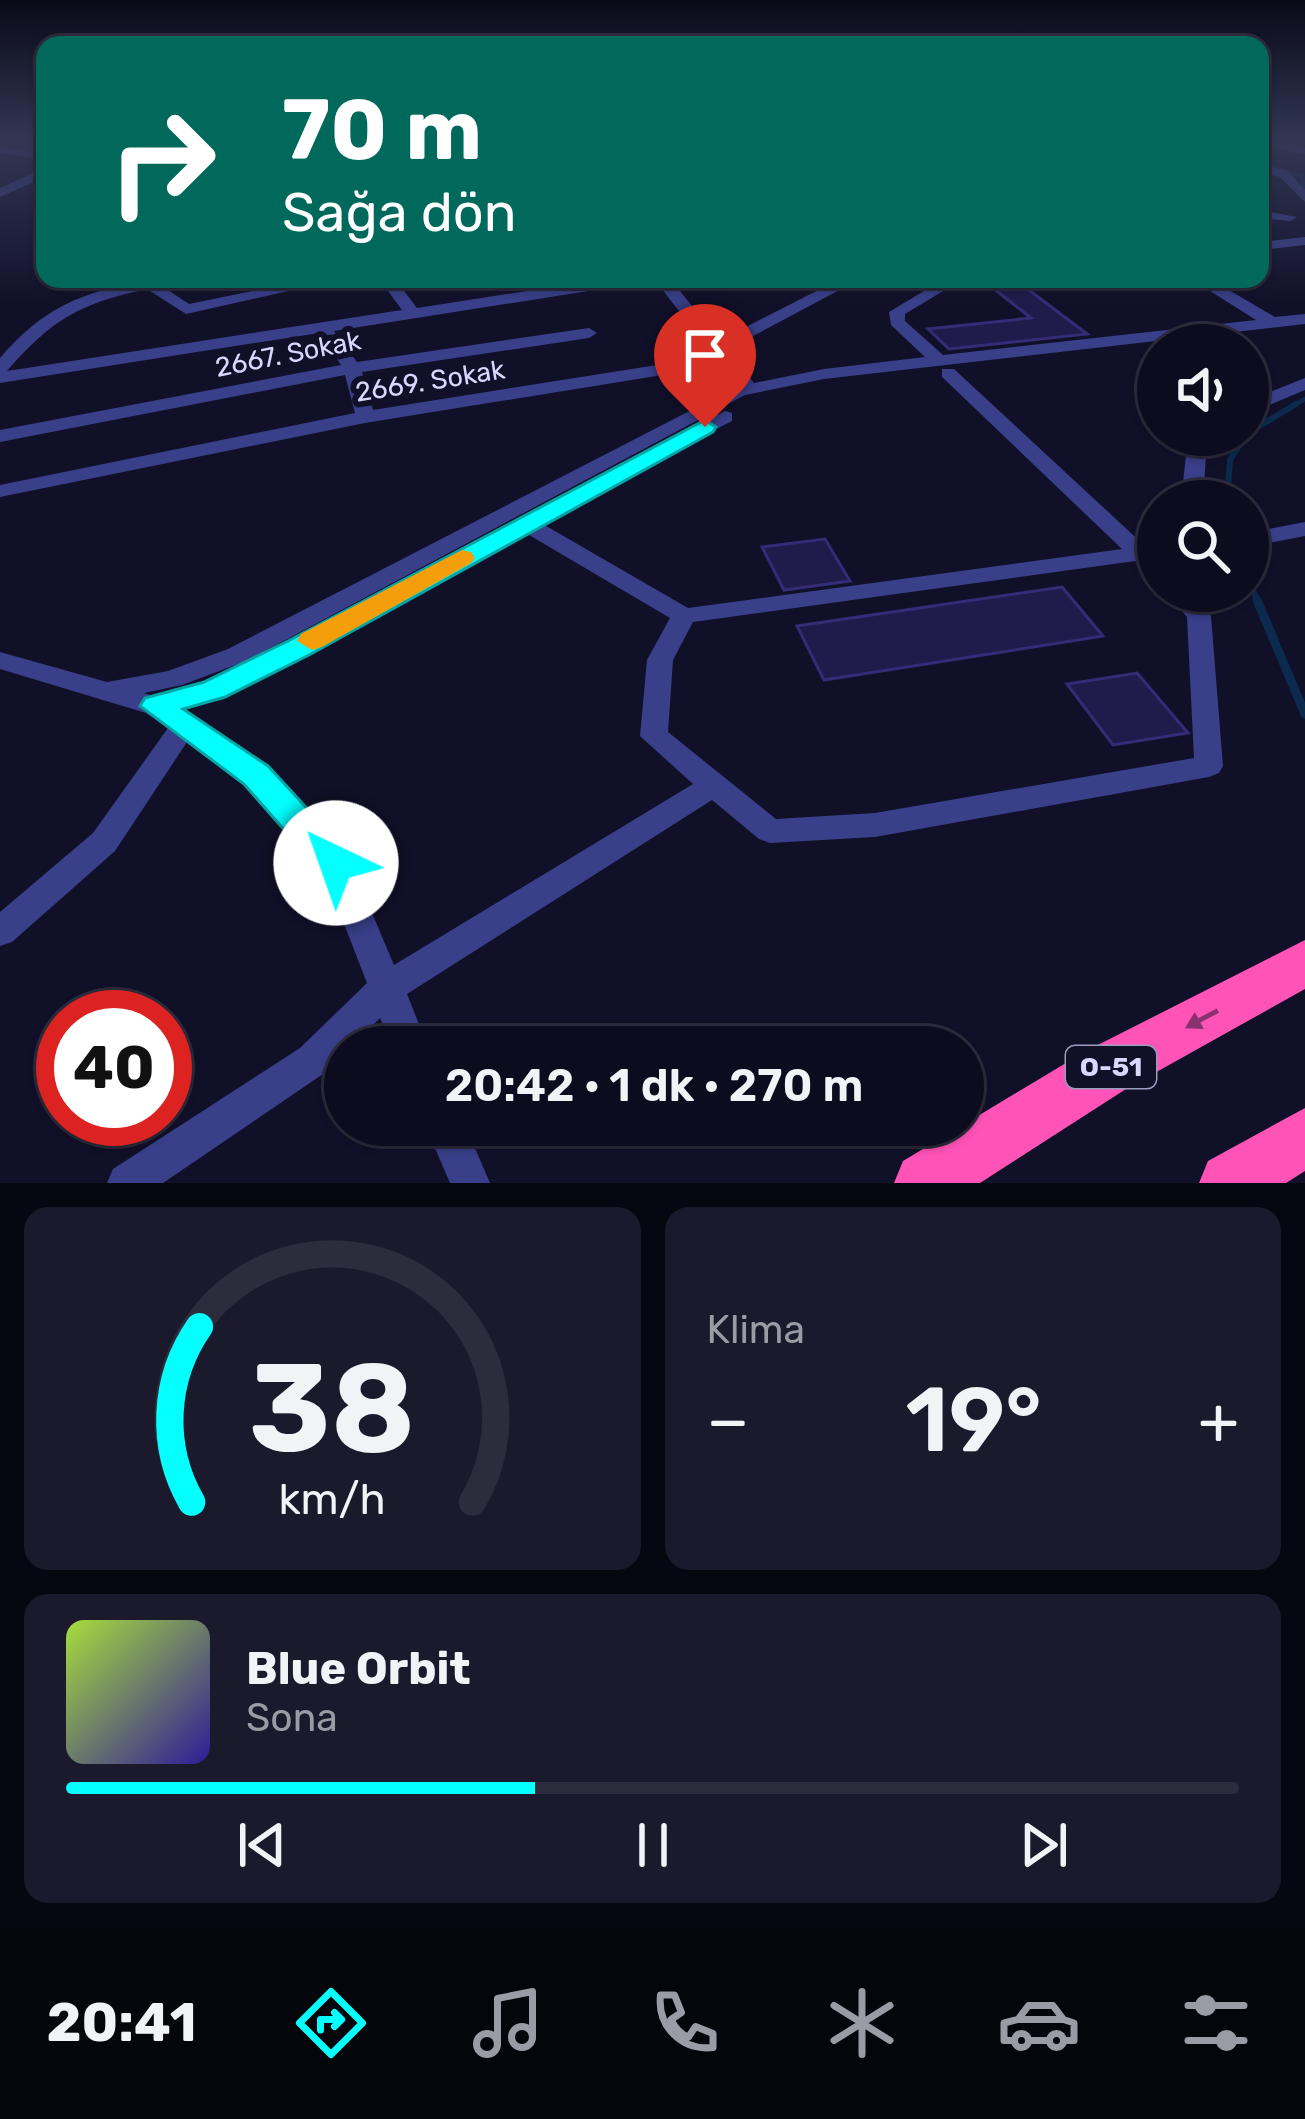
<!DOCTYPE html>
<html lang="tr">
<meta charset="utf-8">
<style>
:root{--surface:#0d0c1f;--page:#1b1a2c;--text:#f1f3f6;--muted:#9a9ba4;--line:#2d2c3d;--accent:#04ffff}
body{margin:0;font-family:Rubik,sans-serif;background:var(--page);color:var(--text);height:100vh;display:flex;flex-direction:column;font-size:45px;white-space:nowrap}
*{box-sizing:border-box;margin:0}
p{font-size:39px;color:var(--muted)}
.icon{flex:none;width:66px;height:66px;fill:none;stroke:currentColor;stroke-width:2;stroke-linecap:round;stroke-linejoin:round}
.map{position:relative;height:1183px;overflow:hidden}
.panel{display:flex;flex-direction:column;gap:24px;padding:24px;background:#070711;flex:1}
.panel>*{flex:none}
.top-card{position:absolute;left:36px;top:36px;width:1233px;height:252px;border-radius:24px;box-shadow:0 3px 9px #0004,0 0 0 3px var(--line);background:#00695c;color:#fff;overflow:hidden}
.fabs{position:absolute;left:1137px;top:324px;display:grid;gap:24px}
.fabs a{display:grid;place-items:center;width:132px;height:132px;border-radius:50%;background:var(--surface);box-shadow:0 3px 9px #0004,0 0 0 3px var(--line);font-size:60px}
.speed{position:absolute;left:36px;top:990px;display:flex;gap:24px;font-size:60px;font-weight:700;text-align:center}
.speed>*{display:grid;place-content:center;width:156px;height:156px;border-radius:50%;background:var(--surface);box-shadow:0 3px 9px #0004,0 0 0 3px var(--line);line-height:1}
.speed .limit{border:18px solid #d22;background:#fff;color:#111}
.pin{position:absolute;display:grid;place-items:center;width:102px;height:102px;color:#fff;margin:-123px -51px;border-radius:50% 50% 50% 0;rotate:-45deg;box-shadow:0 0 12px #0007}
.pin .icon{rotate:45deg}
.me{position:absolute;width:132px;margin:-66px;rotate:318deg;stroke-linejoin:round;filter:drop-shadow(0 0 9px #0008)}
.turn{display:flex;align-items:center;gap:42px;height:252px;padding:0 48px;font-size:54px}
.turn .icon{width:156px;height:156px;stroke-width:2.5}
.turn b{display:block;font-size:84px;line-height:102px}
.big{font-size:90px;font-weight:600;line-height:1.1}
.panel .widget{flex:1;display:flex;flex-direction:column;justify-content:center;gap:18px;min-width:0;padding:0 42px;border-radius:24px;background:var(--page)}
.panel .dial{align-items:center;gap:0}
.dial svg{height:312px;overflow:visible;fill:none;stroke:var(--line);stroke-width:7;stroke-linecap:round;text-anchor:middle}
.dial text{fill:var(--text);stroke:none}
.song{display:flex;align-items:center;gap:36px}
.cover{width:144px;height:144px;border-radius:18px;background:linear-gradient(135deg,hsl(80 70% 55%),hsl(250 70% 35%))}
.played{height:12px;border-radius:6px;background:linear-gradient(90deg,var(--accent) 40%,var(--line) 40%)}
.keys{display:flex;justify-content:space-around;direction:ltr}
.heat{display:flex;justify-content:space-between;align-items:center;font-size:66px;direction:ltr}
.panel .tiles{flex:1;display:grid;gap:24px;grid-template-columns:1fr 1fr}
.widget:last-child{grid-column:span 2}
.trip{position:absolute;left:324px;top:1026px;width:660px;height:120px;border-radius:60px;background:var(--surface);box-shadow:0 3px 9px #0004,0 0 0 3px var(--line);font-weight:600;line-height:120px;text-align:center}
.tabs{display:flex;height:192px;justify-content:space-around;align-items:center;background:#05050c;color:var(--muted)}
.tabs .icon{width:84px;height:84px}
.tabs .active{color:var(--accent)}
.tabs b{font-size:54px;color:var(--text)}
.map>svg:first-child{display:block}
</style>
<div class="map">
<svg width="1305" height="1183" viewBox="0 0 1305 1183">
<rect width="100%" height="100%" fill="#111029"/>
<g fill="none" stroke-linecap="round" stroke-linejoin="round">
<path stroke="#0b2a4d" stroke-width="4.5" d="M1260,165L1302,176L1305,192
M1291,407L1305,399"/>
<path stroke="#0b2a4d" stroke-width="6" d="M1248,433L1296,404
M1227,501L1230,460L1246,435
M1248,577L1258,603"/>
<path stroke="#0b2a4d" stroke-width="9" d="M1257,600L1305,714"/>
</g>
<path fill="#201b4b" stroke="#342c77" stroke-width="3" d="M1017,281L1087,334L949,349L928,329L1031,318L988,284Z
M825,539L850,581L784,590L762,547Z
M1062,587L1103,636L824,680L797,626Z
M1137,673L1188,733L1113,745L1067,684Z"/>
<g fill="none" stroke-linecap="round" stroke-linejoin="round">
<path fill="#393f89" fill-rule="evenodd" d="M1260,140L1305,148V154L1260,145Z
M0,147L45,154V160L0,153Z
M1260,164L1288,171L1305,190V202L1280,177L1260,172Z
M45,168V177L0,197V188Z
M1260,210L1297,217L1290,221L1260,218Z
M1305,237V245L1260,250V242Z
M150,279H180L162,286L189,304L311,279H342L186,314L147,289C80,303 51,320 7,371L402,310L379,279H395L417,308L604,279H641L633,284L334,331L357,362L589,328L597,333L589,338L362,372L373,410L676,362L707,347L654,279H670L720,340L840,279H860L727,350L754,383L824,369L925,357L891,325L889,312L944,279H963L905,314V321L943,355L1256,320L1191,279H1210L1275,317L1305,314V324L824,379L745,395L246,661L182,685L144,693L156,697L206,683L623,463L633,469L630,473L541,523L688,608L1122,549L942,377V369H954L1145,546L1158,544V577L1150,575L1135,561L693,622L673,660L668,732L776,819L875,813L1194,758L1187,617L1165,591H1190L1211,616L1223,766L1219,773L1209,777L875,837L770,843L759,839L712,800L407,994L428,1047H392L380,1018L351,1047H345V1053L326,1072L163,1183H107L113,1169L300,1048L367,983L323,870L246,783L187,742L115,851L12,942L0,946V912L93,833L168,728L146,713L0,669V652L107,682L168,671L228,649L738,386L715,356L681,372L365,423L0,497V485L355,413L345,375L0,442V430L341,365L319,333L0,383V358C46,305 82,293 150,279ZM524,532L670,618L647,660L640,736L693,784L394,965L347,854L266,767L180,709L224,696Z
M1305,378V390L1248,414V401Z
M725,411L732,413V421L661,457H647L644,453Z
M1203,435H1223L1206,456L1203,501H1181L1186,455Z
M1305,522V536L1248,547V533Z
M425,1125H465L490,1183H450Z"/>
<path fill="#ff53b7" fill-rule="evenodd" d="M1305,940V989L1126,1089L980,1183H894L903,1161L1086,1051Z
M1305,1108V1171L1286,1183H1199L1208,1161Z"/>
</g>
<defs><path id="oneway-solid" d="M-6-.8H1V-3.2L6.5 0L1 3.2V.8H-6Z" transform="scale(3)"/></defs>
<use fill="#883270" href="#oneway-solid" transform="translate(1202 1019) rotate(152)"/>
<linearGradient id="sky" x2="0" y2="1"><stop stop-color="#090917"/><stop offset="0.46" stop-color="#323754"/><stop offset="1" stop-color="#323754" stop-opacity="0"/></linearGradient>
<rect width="1305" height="305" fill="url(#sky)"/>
<path fill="#04ffff" stroke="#03a6a6" stroke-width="3" d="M705,420L716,427L713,432L309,655L225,697L183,709L268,766L348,853L354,863L348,874L336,878L323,874L244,784L140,706L145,698L204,682L288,641Z"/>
<path fill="#f59e0b" d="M462,550L471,552L475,558L471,563L322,647L312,650L297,641L301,634Z"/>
<g text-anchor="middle" stroke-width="12" stroke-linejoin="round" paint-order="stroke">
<g font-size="27" fill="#d8d8ff" stroke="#111029">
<text transform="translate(288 354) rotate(-11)" y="9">2667. Sokak</text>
<text transform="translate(430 381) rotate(-9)" y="9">2669. Sokak</text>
</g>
<rect fill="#111029" stroke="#9c9cbf" stroke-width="3" x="1066" y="1046" width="90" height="42" rx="9"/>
<g font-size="27" font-weight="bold" fill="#d8d8ff">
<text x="1111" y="1076">O-51</text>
</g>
</g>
</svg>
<div class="fabs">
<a><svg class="icon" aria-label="sound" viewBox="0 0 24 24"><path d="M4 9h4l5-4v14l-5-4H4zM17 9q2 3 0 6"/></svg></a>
<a><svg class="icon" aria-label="search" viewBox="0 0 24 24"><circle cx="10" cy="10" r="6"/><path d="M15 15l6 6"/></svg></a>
</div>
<div class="speed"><div class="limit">40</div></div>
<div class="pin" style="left:705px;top:427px;background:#d93025"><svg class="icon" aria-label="arrive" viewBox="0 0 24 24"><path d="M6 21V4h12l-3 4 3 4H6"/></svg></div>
<svg class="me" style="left:336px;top:863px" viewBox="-20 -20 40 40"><circle r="19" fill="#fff"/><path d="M0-13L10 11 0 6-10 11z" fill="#04ffff"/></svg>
<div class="trip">20:42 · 1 dk · 270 m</div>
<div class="top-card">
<div class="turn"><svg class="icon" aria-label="right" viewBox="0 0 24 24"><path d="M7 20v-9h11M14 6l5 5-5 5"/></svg><div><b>70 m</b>Sağa dön</div></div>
</div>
</div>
<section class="panel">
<div class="tiles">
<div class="widget dial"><svg viewBox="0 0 100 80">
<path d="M14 69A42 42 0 1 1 86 69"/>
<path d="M14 69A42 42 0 0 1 16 24" stroke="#04ffff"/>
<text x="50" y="56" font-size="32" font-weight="700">38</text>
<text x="50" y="72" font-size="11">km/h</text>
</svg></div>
<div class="widget"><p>Klima</p>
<div class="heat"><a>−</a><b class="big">19°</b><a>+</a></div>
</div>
<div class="widget">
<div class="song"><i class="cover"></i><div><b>Blue Orbit</b><p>Sona</p></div></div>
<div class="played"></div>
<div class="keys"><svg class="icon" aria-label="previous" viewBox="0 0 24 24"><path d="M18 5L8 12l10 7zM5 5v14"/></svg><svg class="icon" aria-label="pause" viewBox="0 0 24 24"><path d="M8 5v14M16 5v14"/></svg><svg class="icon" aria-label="next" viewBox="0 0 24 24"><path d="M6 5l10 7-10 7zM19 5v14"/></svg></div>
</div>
</div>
</section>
<nav class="tabs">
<b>20:41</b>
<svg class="icon active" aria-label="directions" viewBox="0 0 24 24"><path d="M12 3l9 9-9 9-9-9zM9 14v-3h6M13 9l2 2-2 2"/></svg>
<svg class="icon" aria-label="music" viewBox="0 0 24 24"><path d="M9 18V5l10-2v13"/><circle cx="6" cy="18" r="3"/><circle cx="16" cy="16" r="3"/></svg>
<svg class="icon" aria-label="phone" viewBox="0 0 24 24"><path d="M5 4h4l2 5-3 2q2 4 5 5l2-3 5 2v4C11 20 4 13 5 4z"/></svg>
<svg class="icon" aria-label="climate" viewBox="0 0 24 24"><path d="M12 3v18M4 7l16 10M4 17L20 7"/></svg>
<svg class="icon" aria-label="car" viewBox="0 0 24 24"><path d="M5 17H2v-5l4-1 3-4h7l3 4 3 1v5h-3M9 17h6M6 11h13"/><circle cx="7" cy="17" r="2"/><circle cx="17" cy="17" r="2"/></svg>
<svg class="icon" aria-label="filters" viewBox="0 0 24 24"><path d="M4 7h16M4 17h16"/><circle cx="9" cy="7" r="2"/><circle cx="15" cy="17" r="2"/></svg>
</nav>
